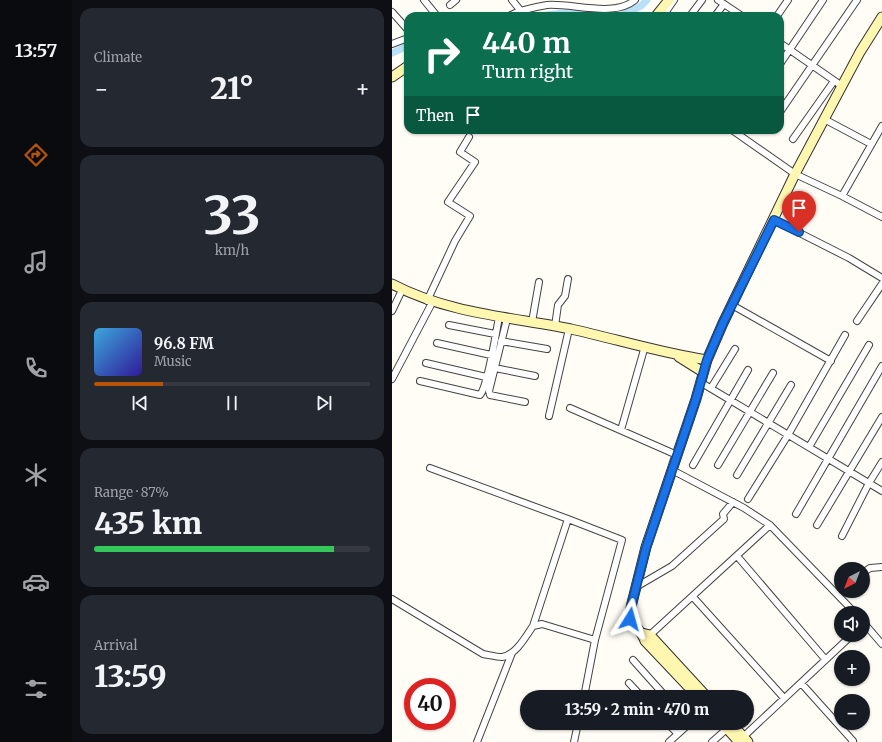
<!DOCTYPE html>
<meta charset="utf-8">
<style>
:root{--surface:#171b24;--page:#242831;--text:#f1f3f6;--muted:#9ea1a6;--line:#363941;--accent:#b45309}
body{margin:0;font-family:Merriweather,serif;background:var(--page);color:var(--text);height:100vh;display:flex;flex-direction:column;font-size:15px;white-space:nowrap}
*{box-sizing:border-box;margin:0}
p{font-size:13px;color:var(--muted)}
.icon{flex:none;width:22px;height:22px;fill:none;stroke:currentColor;stroke-width:2;stroke-linecap:round;stroke-linejoin:round}
.map{position:relative;flex:1;overflow:hidden}
.drawer{display:flex;flex-direction:column;gap:8px;padding:8px;background:#0d0f14;width:320px}
.drawer>*{flex:none}
.guide{position:absolute;left:12px;top:12px;width:380px;height:122px;border-radius:12px;box-shadow:0 1px 3px #0004;background:#0b6e4f;color:#fff;overflow:hidden}
.needle{width:26px;rotate:222deg}
.tools{position:absolute;left:442px;top:562px;display:grid;gap:8px}
.tools a{display:grid;place-items:center;width:36px;height:36px;border-radius:50%;background:var(--surface);box-shadow:0 1px 3px #0004;font-size:20px}
.speed{position:absolute;left:12px;top:678px;display:flex;gap:8px;font-size:20px;font-weight:700;text-align:center}
.speed>*{display:grid;place-content:center;width:52px;height:52px;border-radius:50%;background:var(--surface);box-shadow:0 1px 3px #0004;line-height:1}
.speed .limit{border:6px solid #d22;background:#fff;color:#111}
.pin{position:absolute;display:grid;place-items:center;width:34px;height:34px;color:#fff;margin:-41px -17px;border-radius:50% 50% 50% 0;rotate:-45deg;box-shadow:0 0 4px #0007}
.pin .icon{rotate:45deg}
.me{position:absolute;width:44px;margin:-22px;rotate:8deg;stroke-linejoin:round;filter:drop-shadow(0 0 3px #0008)}
.turn{display:flex;align-items:center;gap:14px;height:84px;padding:0 12px;font-size:18px}
.turn .icon{width:52px;height:52px;stroke-width:2.5}
.turn b{display:block;font-size:28px;line-height:34px}
.then{display:flex;align-items:center;height:38px;padding:0 12px;background:#0003;gap:8px;font-size:15px}
.big{font-size:30px;font-weight:800;line-height:1.1}
.drawer .card{flex:1;display:flex;flex-direction:column;justify-content:center;gap:6px;min-width:0;padding:0 14px;border-radius:12px;background:var(--page)}
.drawer .dial{align-items:center;gap:0}
.dial b{font-size:52px;line-height:1}
.song{display:flex;align-items:center;gap:12px}
.cover{width:48px;height:48px;border-radius:6px;background:linear-gradient(135deg,hsl(200 70% 55%),hsl(250 70% 35%))}
.played{height:4px;border-radius:2px;background:linear-gradient(90deg,var(--accent) 25%,var(--line) 25%)}
.keys{display:flex;justify-content:space-around;direction:ltr}
.heat{display:flex;justify-content:space-between;align-items:center;font-size:22px;direction:ltr}
.charge{height:6px;border-radius:3px;background:linear-gradient(90deg,#34c759 87%,var(--line) 0)}
.trip{position:absolute;left:128px;top:690px;width:234px;height:40px;border-radius:20px;background:var(--surface);box-shadow:0 1px 3px #0004;font-weight:800;line-height:40px;text-align:center}
main{display:flex;flex:1;min-height:0}
.tab-bar{display:flex;flex-direction:column;width:72px;justify-content:space-around;align-items:center;background:#090b0e;color:var(--muted)}
.tab-bar .icon{width:28px;height:28px}
.tab-bar .on{color:var(--accent)}
.tab-bar b{font-size:18px;color:var(--text)}
.map>svg:first-child{display:block}
</style>
<main>
<nav class="tab-bar">
<b>13:57</b>
<svg class="icon on" aria-label="directions" viewBox="0 0 24 24"><path d="M12 3l9 9-9 9-9-9zM9 14v-3h6M13 9l2 2-2 2"/></svg>
<svg class="icon" aria-label="music" viewBox="0 0 24 24"><path d="M9 18V5l10-2v13"/><circle cx="6" cy="18" r="3"/><circle cx="16" cy="16" r="3"/></svg>
<svg class="icon" aria-label="phone" viewBox="0 0 24 24"><path d="M5 4h4l2 5-3 2q2 4 5 5l2-3 5 2v4C11 20 4 13 5 4z"/></svg>
<svg class="icon" aria-label="climate" viewBox="0 0 24 24"><path d="M12 3v18M4 7l16 10M4 17L20 7"/></svg>
<svg class="icon" aria-label="car" viewBox="0 0 24 24"><path d="M5 17H2v-5l4-1 3-4h7l3 4 3 1v5h-3M9 17h6M6 11h13"/><circle cx="7" cy="17" r="2"/><circle cx="17" cy="17" r="2"/></svg>
<svg class="icon" aria-label="filters" viewBox="0 0 24 24"><path d="M4 7h16M4 17h16"/><circle cx="9" cy="7" r="2"/><circle cx="15" cy="17" r="2"/></svg>
</nav>
<section class="drawer">
<div class="card"><p>Climate</p>
<div class="heat"><a>−</a><b class="big">21°</b><a>+</a></div>
</div>
<div class="card dial"><b>33</b><p>km/h</p></div>
<div class="card">
<div class="song"><i class="cover"></i><div><b>96.8 FM</b><p>Music</p></div></div>
<div class="played"></div>
<div class="keys"><svg class="icon" aria-label="previous" viewBox="0 0 24 24"><path d="M18 5L8 12l10 7zM5 5v14"/></svg><svg class="icon" aria-label="pause" viewBox="0 0 24 24"><path d="M8 5v14M16 5v14"/></svg><svg class="icon" aria-label="next" viewBox="0 0 24 24"><path d="M6 5l10 7-10 7zM19 5v14"/></svg></div>
</div>
<div class="card"><p>Range · 87%</p><b class="big">435 km</b><div class="charge"></div></div>
<div class="card"><p>Arrival</p><b class="big">13:59</b></div>
</section>
<div class="map">
<svg width="490" height="742" viewBox="0 0 490 742">
<rect width="100%" height="100%" fill="#fffdf5"/>
<g fill="none" stroke-linecap="round" stroke-linejoin="round">
<path stroke="#b9e0f7" stroke-width="7" d="M147,16L179,12L206,16
M228,16L249,6L255,0
M0,53L16,46"/>
<g stroke="#444" stroke-width="8">
<path id="street" d="M32,0L45,16
M120,0L129,11
M326,0L350,16
M58,5L64,0
M0,12L16,30
M117,16C128,10 143,7 155,5C181,3 222,18 243,0
M271,16L282,0
M298,16L310,0
M323,16L332,4
M385,16L396,0
M388,43L450,86
M0,44L16,38
M388,64L431,0
M388,112L465,0
M432,119L479,144
M340,130L403,174L450,196L490,217
M401,139L442,81
M450,196L490,126
M382,220L457,258L490,278
M35,301L63,241L78,216L56,202L83,162L68,152L77,137
M340,305L439,361
M0,311L10,290
M115,319L97,391L98,395L133,402
M465,321L490,284
M140,322L147,282
M57,325L103,334
M163,326L166,305L173,296L176,279
M109,341L155,349
M45,343L99,355
M34,363L94,377
M103,368L143,376
M0,379L41,301
M28,381L88,395C96,386 104,332 107,317
M308,382L490,491
M319,388L343,349
M178,408L285,455
M157,416L177,329
M229,430L253,346
M417,447L477,345
M301,465L356,370
M326,465L381,373
M38,468L176,519L141,626
M280,470L352,508L378,525L463,613
M345,475L399,385
M356,499L396,435L453,335
M404,514L490,366
M176,519L230,540L203,640L192,697
M425,525L490,417
M450,536L477,483L490,462
M345,556L433,659
M471,573L478,568L490,567
M244,587L280,566L332,519L331,514L341,502
M301,597L392,698
M0,599L91,654C97,655 105,657 110,657C124,655 134,636 141,626L150,624L203,640
M471,622L490,644
M258,635L378,525
M241,660L274,697
M237,683L250,697
M409,683L461,741L460,742
M275,723L286,734
M349,739L460,635
M85,742L120,653
M182,742L186,723
M277,742L298,723
M320,742L337,727"/>
</g>
<g stroke="#333" stroke-width="11">
<path id="secondary" d="M264,16L277,0
M0,77L16,66
M0,284C55,313 118,317 179,329C224,339 269,353 315,360
M287,357L311,372
M250,633L258,635L315,697
M306,697L253,641C250,631 240,624 237,615L254,547L304,399L315,360L331,323L403,174L468,52L490,17
M330,723L347,742
M339,723L356,742"/>
</g>
<use href="#street" stroke="#fff" stroke-width="6"/>
<use href="#secondary" stroke="#fff6b0" stroke-width="9"/>
</g>
<g fill="none" stroke-linecap="round" stroke-linejoin="round">
<g stroke="#114b97" stroke-width="10">
<path id="route" d="M238,619L237,615L254,548L304,399L315,360L331,323L382,220L407,232"/>
</g>
<use href="#route" stroke="#1a73e8" stroke-width="7"/>
</g>
</svg>
<div class="tools">
<a><svg class="needle" viewBox="-14 -14 28 28"><path d="M0-13l5 13h-10z" fill="#e53935"/><path d="M0 13l5-13h-10z" fill="#9ea1a6"/></svg></a>
<a><svg class="icon" aria-label="sound" viewBox="0 0 24 24"><path d="M4 9h4l5-4v14l-5-4H4zM17 9q2 3 0 6"/></svg></a>
<a>+</a>
<a>−</a>
</div>
<div class="speed"><div class="limit">40</div></div>
<div class="pin" style="left:407px;top:232px;background:#d93025"><svg class="icon" aria-label="arrive" viewBox="0 0 24 24"><path d="M6 21V4h12l-3 4 3 4H6"/></svg></div>
<svg class="me" style="left:238px;top:619px" viewBox="-20 -20 40 40"><path d="M0-17L14 15 0 8-14 15z" fill="#1a73e8" stroke="#fff" stroke-width="4"/></svg>
<div class="trip">13:59 · 2 min · 470 m</div>
<div class="guide">
<div class="turn"><svg class="icon" aria-label="right" viewBox="0 0 24 24"><path d="M7 20v-9h11M14 6l5 5-5 5"/></svg><div><b>440 m</b>Turn right</div></div>
<div class="then">Then<svg class="icon" aria-label="arrive" viewBox="0 0 24 24"><path d="M6 21V4h12l-3 4 3 4H6"/></svg></div>
</div>
</div>
</main>
